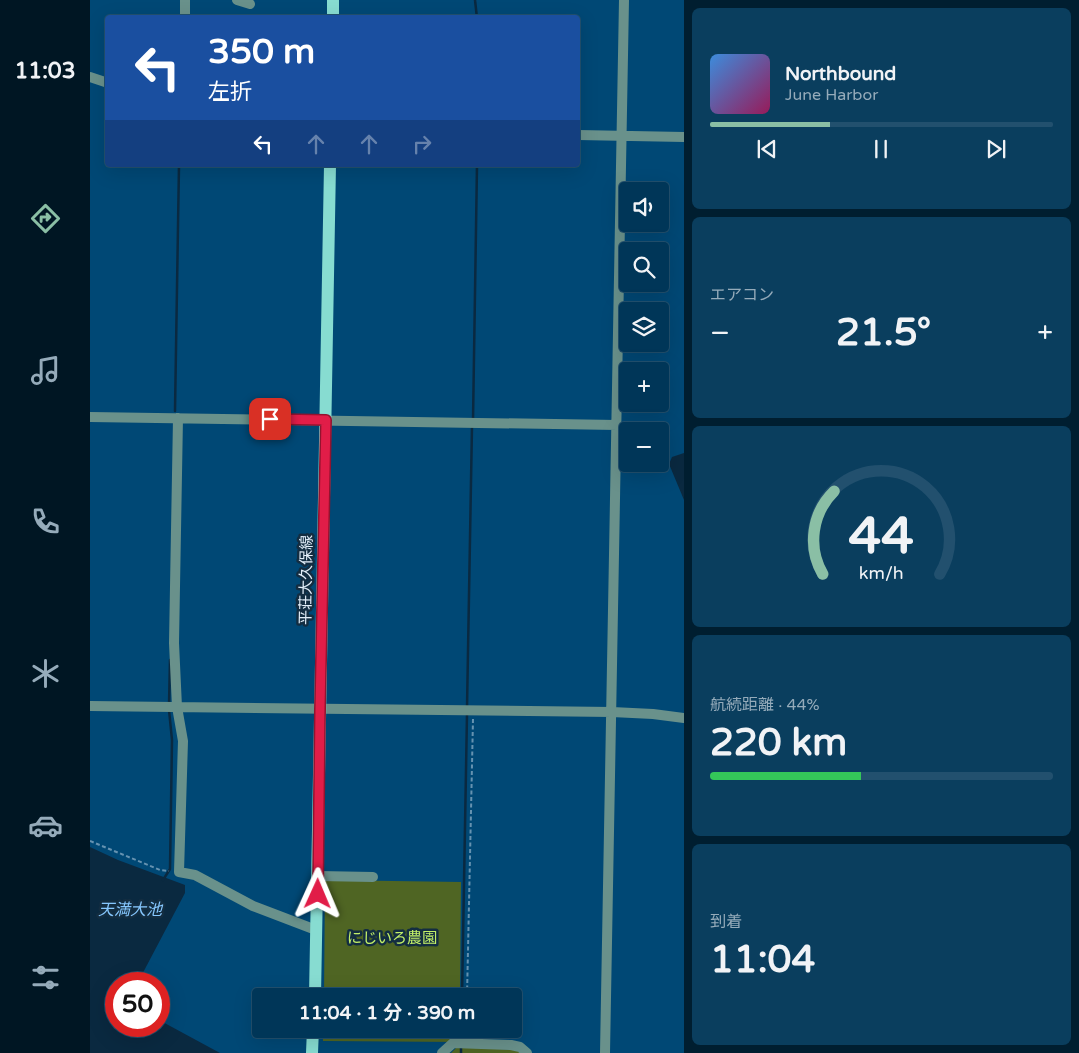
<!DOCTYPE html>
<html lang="ja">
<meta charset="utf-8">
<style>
:root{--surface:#003658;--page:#0a3e5e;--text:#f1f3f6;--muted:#95abba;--line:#22506e;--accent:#8abfa5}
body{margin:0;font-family:"Varela Round","Noto Sans JP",sans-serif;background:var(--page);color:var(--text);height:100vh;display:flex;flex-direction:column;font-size:19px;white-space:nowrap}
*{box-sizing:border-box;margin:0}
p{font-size:16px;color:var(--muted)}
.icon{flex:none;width:28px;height:28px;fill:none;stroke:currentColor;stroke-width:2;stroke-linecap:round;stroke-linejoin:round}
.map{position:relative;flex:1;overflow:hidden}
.panel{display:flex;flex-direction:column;gap:8px;padding:8px;background:#001e30;width:395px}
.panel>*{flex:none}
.hud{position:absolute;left:15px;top:15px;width:475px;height:152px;border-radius:5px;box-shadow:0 5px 20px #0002,0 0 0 1px var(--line);background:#1a4fa0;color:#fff;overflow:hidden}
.controls{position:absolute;left:529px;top:182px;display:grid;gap:10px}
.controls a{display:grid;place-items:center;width:50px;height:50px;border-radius:5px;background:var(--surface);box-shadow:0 5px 20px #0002,0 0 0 1px var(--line);font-size:25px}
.speed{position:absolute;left:15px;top:972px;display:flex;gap:10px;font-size:25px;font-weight:700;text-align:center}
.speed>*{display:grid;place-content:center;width:65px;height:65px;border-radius:50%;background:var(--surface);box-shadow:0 5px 20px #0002,0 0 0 1px var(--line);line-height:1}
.speed .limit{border:8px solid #d22;background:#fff;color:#111}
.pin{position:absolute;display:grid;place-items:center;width:42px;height:42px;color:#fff;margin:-21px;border-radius:10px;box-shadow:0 2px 8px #0006}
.me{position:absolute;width:55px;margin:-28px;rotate:1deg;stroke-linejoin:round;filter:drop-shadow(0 0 4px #0008)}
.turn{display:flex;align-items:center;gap:18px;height:105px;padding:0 20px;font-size:22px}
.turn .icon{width:65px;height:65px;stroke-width:2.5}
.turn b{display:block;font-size:35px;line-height:42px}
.lanes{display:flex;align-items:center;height:48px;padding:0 20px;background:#0003;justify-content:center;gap:25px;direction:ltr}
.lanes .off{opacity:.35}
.big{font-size:38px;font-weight:700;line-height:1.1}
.panel .tile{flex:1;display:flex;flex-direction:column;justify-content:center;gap:8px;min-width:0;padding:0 18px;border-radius:8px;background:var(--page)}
.panel .dial{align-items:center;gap:0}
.dial svg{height:130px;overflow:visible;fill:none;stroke:var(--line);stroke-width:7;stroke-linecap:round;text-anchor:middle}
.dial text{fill:var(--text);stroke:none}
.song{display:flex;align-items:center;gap:15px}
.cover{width:60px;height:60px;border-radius:8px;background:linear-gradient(135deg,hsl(210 70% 55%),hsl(330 70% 35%))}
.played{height:5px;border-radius:2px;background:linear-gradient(90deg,var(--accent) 35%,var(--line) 35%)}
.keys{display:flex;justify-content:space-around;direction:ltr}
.heat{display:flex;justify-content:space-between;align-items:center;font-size:28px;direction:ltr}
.charge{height:8px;border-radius:4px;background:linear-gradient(90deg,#34c759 44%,var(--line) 0)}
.trip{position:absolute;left:162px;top:988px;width:270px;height:50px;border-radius:5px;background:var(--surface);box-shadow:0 5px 20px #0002,0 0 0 1px var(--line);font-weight:700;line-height:50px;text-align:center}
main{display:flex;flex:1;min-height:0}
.tabs{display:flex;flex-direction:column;width:90px;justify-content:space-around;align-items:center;background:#001623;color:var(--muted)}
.tabs .icon{width:35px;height:35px}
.tabs .selected{color:var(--accent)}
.tabs b{font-size:22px;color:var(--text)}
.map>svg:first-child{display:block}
</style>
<main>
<nav class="tabs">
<b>11:03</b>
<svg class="icon selected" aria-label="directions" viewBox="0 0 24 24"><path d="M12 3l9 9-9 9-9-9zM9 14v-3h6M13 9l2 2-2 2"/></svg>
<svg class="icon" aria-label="music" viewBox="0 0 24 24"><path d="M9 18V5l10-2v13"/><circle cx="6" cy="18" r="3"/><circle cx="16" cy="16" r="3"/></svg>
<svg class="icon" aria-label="phone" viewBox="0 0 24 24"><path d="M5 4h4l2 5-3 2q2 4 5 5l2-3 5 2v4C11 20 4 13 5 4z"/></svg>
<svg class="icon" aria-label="climate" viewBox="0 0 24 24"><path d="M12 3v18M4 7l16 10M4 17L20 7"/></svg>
<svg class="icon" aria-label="car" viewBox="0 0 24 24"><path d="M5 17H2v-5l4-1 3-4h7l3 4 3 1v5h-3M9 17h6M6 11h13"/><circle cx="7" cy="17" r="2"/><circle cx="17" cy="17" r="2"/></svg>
<svg class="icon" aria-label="filters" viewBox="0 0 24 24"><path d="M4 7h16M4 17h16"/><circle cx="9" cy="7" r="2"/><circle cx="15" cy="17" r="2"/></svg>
</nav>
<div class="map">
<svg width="594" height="1053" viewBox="0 0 594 1053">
<rect width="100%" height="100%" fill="#004875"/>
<path fill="#4f6523" d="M235,880L371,882L370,996H234Z
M233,1029H369V1042L233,1041Z
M367,1047L428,1050L431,1053H361Z"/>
<path fill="#0a2940" d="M594,453V500L579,464L582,457Z
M0,847L28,860L95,885V893L47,984H26V1026H69V1020L130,1053H0Z"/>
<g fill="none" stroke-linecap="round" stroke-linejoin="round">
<path stroke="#0a2940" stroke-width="2.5" d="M385,0L387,18
M85,411L89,165
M383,421L387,165
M79,705L80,660
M377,708L382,426
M73,880L80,869L82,740L79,710
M372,996L377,714
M371,1040V1029
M371,1053V1045"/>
<path stroke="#6592b0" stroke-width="2" stroke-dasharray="4 2.5" stroke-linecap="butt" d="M0,841L70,870L79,871
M377,996L383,719"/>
<path stroke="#69918b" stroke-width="10" d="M147,0L160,4
M95,18V0
M0,77L18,83
M488,135L594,137
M0,417L527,425
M88,418L84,643L87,707L93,741L89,872L105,875L163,906L226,930
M0,706L522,712L563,714L594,718
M228,876L283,877
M352,1053L363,1043L421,1045L430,1047L437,1053
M515,1053L534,0"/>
<path stroke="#87dcd1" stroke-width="12" d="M243,18V0
M225,996L240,165
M222,1053L223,1029"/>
</g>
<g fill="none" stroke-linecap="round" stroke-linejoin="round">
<g stroke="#92132f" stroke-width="12">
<path id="route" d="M180,419L236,420L230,709L228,894"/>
</g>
<use href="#route" stroke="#e11d48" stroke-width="9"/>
</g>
<g text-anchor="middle" stroke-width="5" stroke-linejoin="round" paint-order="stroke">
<g font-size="15" fill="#e2eef9" stroke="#132d41">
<text transform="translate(216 580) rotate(-89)" y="5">平荘大久保線</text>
</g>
<g font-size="15" fill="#c3f068" stroke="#132d41">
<text x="302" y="943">にじいろ農園</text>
</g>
<g font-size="16" font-style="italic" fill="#86c7fe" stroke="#132d41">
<text x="40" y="915">天満大池</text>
</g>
</g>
</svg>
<div class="controls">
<a><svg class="icon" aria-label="sound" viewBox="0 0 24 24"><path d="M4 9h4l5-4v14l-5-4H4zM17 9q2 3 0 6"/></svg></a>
<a><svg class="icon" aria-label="search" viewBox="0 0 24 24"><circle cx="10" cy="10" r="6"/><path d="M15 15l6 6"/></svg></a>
<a><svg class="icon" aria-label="layers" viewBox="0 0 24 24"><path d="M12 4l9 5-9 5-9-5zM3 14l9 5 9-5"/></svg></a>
<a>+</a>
<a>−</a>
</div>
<div class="speed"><div class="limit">50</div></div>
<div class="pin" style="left:180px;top:419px;background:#d93025"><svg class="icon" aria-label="arrive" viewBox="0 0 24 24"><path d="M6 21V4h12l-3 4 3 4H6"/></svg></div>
<svg class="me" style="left:228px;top:894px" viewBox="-20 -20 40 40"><path d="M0-17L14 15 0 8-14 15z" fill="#e11d48" stroke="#fff" stroke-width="4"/></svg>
<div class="trip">11:04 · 1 分 · 390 m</div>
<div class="hud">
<div class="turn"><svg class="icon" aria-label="left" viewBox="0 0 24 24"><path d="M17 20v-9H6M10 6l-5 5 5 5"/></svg><div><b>350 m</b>左折</div></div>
<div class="lanes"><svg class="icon" aria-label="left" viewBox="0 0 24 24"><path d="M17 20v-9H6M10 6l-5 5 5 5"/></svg><svg class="icon off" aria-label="ahead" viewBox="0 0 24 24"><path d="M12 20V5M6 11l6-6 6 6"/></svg><svg class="icon off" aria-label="ahead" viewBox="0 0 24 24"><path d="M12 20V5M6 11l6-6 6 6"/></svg><svg class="icon off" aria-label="right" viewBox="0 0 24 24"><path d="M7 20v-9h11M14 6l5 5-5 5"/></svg></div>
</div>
</div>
<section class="panel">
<div class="tile">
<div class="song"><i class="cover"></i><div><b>Northbound</b><p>June Harbor</p></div></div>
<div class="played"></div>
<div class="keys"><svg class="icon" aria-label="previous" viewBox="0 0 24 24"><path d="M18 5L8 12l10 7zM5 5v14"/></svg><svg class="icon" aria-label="pause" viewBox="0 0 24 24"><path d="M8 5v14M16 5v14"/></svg><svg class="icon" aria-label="next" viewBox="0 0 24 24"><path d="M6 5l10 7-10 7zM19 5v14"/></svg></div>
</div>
<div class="tile"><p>エアコン</p>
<div class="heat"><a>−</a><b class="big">21.5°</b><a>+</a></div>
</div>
<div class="tile dial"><svg viewBox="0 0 100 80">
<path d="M14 69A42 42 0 1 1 86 69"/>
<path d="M14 69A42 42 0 0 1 21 18" stroke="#8abfa5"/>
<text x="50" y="56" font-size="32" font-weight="700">44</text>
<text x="50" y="72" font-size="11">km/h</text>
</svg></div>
<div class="tile"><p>航続距離 · 44%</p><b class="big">220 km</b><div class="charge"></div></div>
<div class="tile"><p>到着</p><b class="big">11:04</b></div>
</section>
</main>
